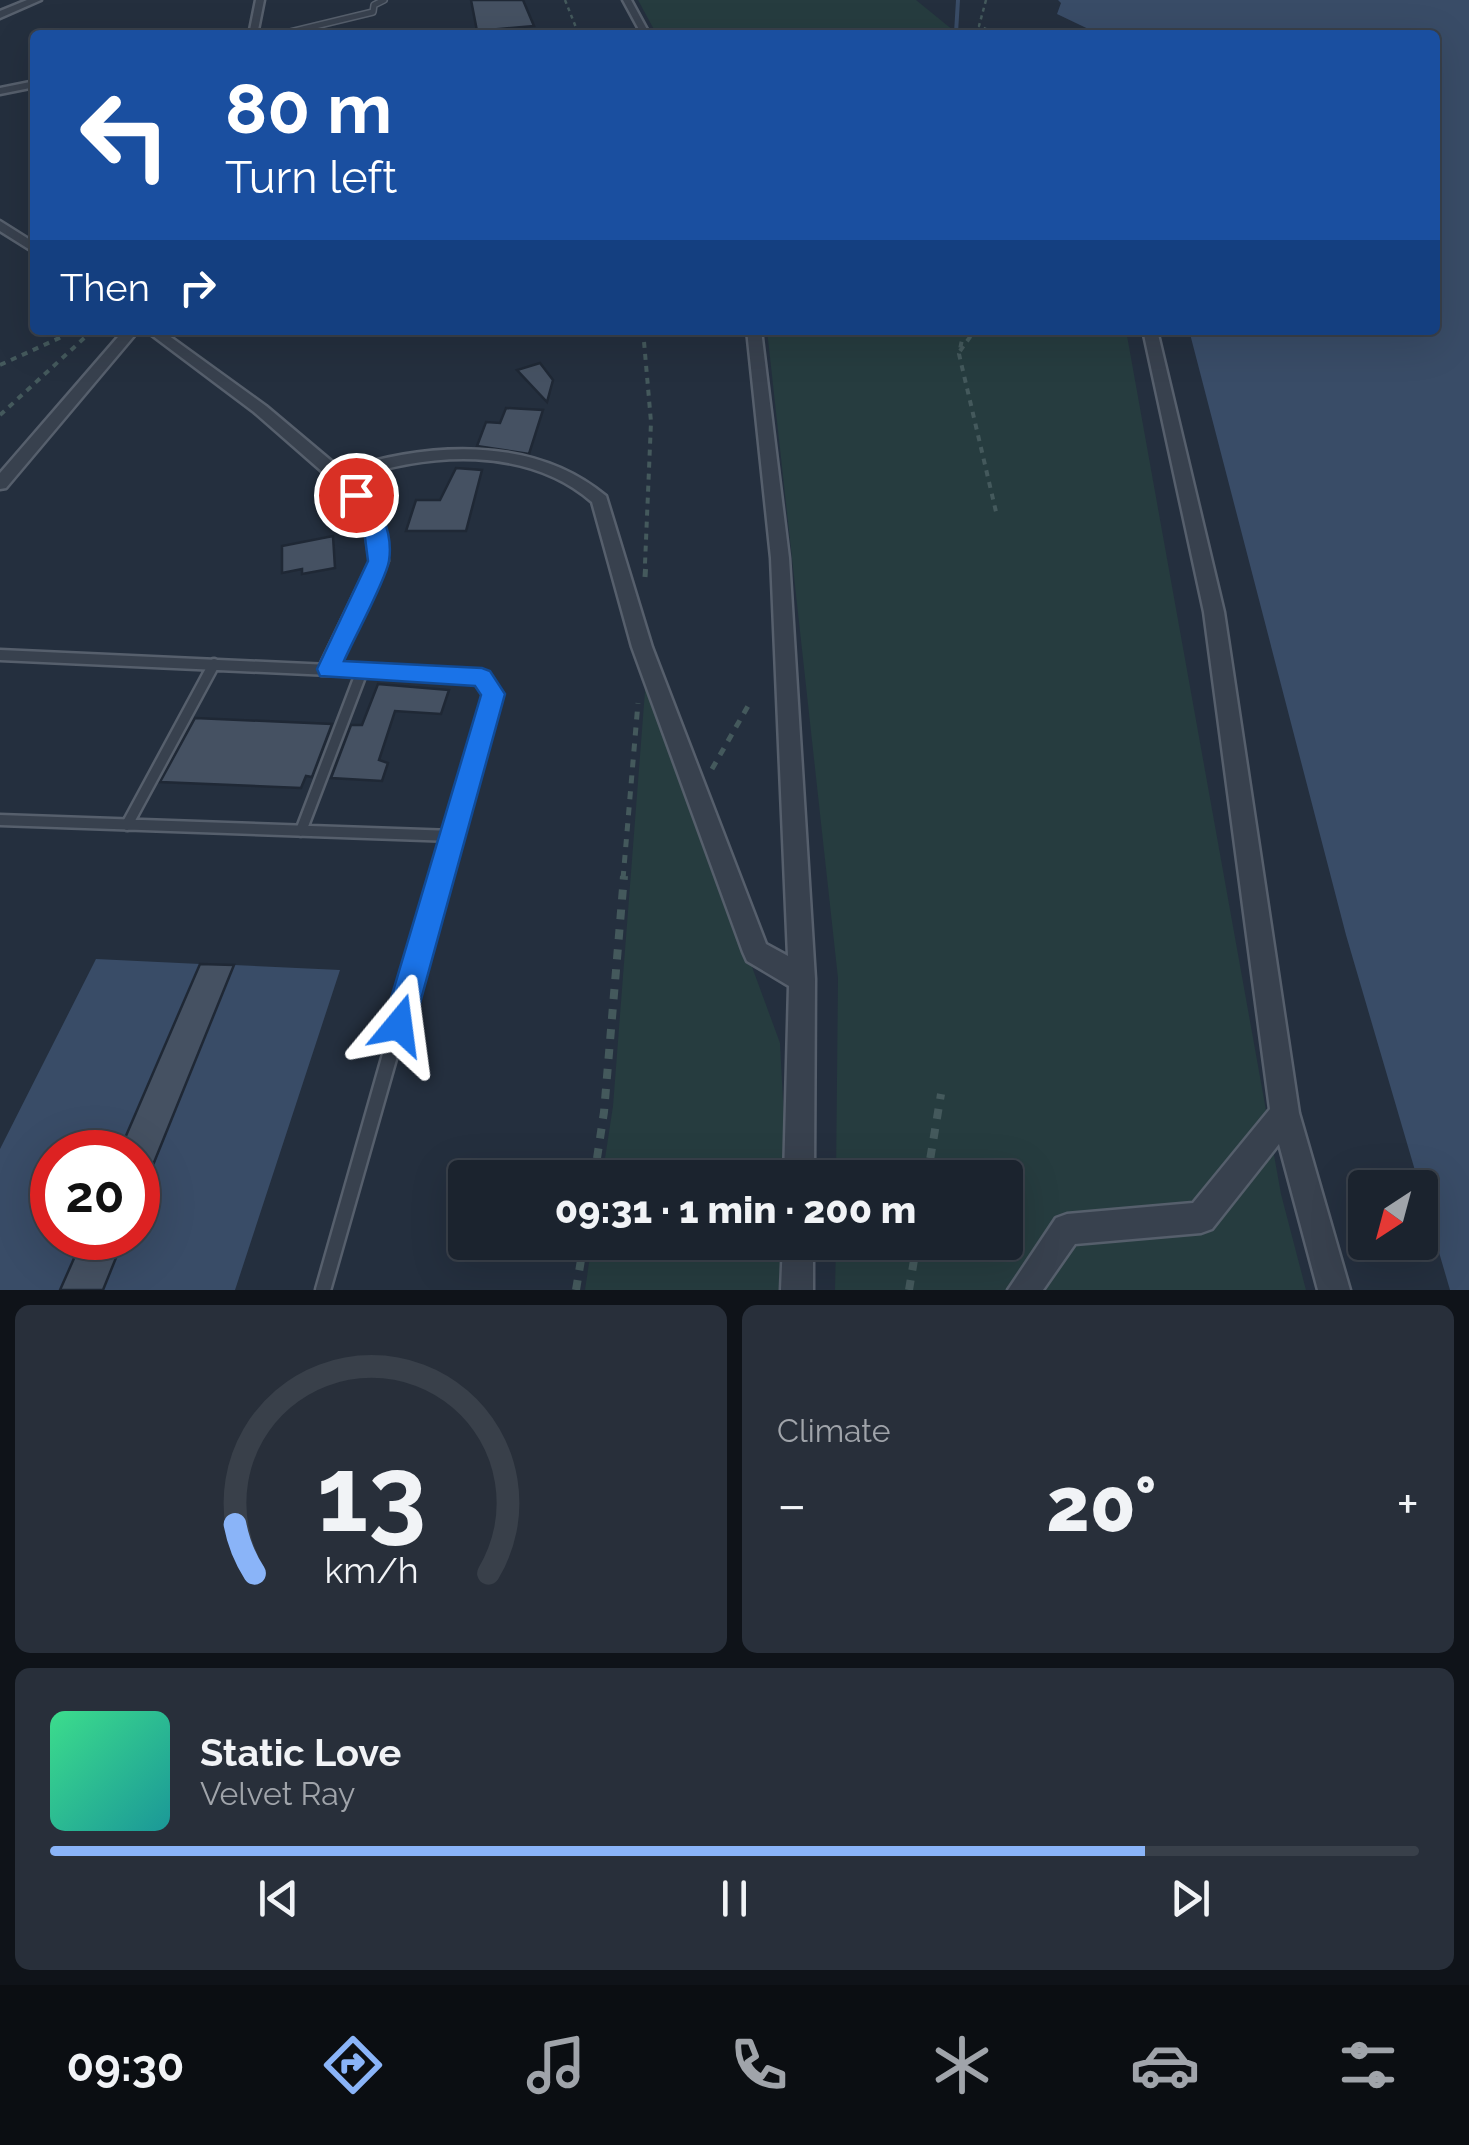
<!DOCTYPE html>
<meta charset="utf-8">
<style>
:root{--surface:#1b232e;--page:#282f3a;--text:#f1f3f6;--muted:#a0a4aa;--line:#39404a;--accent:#8ab4f8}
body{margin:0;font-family:Raleway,sans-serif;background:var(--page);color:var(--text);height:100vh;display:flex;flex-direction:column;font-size:38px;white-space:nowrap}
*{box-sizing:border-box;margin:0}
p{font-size:32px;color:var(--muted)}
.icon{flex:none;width:55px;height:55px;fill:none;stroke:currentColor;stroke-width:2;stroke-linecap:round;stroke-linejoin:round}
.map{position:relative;height:1290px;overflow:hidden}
.side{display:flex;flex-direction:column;gap:15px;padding:15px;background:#0f1319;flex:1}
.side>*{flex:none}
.guide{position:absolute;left:30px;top:30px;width:1410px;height:305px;border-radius:10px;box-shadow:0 10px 40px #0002,0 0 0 2px var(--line);background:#1a4fa0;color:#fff;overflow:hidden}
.needle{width:65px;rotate:216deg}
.fabs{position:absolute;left:1348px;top:1170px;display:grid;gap:20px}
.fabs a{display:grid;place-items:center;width:90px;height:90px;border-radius:10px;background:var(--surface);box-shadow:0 10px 40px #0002,0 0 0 2px var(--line);font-size:50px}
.speed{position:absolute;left:30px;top:1130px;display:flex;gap:20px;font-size:50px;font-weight:700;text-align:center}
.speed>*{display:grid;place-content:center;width:130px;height:130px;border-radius:50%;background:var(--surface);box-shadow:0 10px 40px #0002,0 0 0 2px var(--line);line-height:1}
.speed .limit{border:15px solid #d22;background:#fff;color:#111}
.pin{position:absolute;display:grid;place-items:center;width:85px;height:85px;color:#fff;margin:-42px;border:5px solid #fff;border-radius:50%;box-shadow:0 2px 10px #0007}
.me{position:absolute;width:110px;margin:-55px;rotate:16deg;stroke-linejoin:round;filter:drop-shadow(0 0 8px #0008)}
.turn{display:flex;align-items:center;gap:35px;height:210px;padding:0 30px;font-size:45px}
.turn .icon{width:130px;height:130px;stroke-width:2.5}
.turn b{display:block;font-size:70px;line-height:85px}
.then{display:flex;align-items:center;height:95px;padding:0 30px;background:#0003;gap:20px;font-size:38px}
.big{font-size:75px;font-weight:800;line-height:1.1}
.side .card{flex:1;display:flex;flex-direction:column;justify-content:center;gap:15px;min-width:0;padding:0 35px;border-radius:15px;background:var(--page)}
.side .dial{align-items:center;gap:0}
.dial svg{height:260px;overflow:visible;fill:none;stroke:var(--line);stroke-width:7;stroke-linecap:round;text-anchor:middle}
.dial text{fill:var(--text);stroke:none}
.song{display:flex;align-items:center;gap:30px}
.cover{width:120px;height:120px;border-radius:15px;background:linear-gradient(135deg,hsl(150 70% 55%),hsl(180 70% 35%))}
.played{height:10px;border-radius:5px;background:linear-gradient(90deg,var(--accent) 80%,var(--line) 80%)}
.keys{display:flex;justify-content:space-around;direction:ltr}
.heat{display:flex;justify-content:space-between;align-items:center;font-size:55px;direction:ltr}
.side .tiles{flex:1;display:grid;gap:15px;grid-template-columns:1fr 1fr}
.card:last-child{grid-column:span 2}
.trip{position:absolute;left:448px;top:1160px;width:575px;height:100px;border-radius:10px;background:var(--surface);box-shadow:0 10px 40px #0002,0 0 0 2px var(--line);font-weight:800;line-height:100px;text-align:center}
.tabs{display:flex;height:160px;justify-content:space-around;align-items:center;background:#0b0e12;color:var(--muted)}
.tabs .icon{width:70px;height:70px}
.tabs .active{color:var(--accent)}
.tabs b{font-size:45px;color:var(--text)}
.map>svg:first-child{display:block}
</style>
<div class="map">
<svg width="1469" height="1290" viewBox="0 0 1469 1290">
<rect width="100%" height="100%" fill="#242f3e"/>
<path fill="#263c3f" d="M638,0H916L959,35H657Z
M767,330H1126L1281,1194L1306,1290H835L836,1243L1005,1242V1178L836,1177L838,978Z
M646,678L780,1043L787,1177L602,1178L613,1106Z
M592,1243H784L781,1290H585Z"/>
<path fill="#394c67" d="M1058,0H1469V1290H1450L1346,935L1189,330H1435V35H1101L1057,14L1061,3Z
M96,959L200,964L119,1152H52V1238H83L60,1290H0V1149Z
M234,965L340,970L235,1290H103L124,1238H138V1204Z"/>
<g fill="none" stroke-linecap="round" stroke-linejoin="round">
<path stroke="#394c67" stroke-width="4" d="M958,0L956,33L963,35"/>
</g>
<path fill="#455162" stroke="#1f2835" stroke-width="2.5" d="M471,0H523L534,26L477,31Z
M540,363L553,380L547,402L517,370Z
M506,408L543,410L529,454L477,446L486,422L500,423Z
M456,468L482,470L466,531H406L416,500H440Z
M333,536L335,568L302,574V569L282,573V546Z
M378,684L449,690L441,714L395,711L379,760L388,763L382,781L331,778L351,725H362Z
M195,718L332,724L312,777L306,776L301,788L160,782Z
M200,964L234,965L138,1202V1152H119Z
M83,1238H124L103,1290H60Z"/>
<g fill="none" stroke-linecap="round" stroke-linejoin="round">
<g stroke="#565f6c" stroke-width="8">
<path id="service-far2" d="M278,35L373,12L374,5L384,0"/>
</g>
<g stroke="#565f6c" stroke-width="15">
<path id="service-far1" d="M0,655L482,677L493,694L440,879
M0,820L453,836
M127,825L214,664
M301,831L362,671"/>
</g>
<g stroke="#565f6c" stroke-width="19">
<path id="service" d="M323,1290L441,876"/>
</g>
<g stroke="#565f6c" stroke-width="5">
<path id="minor" d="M256,0H264L257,35H249Z
M623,0H631L650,35H642Z
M35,81V87L0,94V88Z
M0,221L35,243V253L0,231Z
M124,330H139L6,488L0,489V473Z
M145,330H161L266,406L342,470C427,442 533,435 606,496L652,647L766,944L788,956L771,558L747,330H761L789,558L815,979L814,1178H784L789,986L747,961L743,952L632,647L592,502C526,445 428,453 351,479L381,512L388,561L335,675H321L318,669L370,561L363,514L333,481L254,412Z
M1143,330H1157L1224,612L1299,1113L1350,1290H1318L1279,1144L1212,1229L1201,1233L1075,1244L1043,1290H1008L1056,1218L1067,1214L1193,1203L1270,1109L1204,612Z
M783,1242H813V1290H781Z"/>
</g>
<g stroke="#565f6c" stroke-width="5">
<path id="tertiary" d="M27,0H41L0,18V11Z"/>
</g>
<path stroke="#44595c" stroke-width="2.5" stroke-dasharray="4 4" stroke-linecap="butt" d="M565,0L579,35
M986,0L979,26L1000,35"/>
<path stroke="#44595c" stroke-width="4" stroke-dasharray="6 6" stroke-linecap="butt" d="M643,330L651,422L645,564
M964,330L959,354L997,516
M960,351L975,330
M0,365L77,330
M0,415L93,330"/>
<path stroke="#44595c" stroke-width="5" stroke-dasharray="8 8" stroke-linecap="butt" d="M645,577L646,562
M712,769L748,706
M623,879L638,703"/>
<path stroke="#44595c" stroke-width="8" stroke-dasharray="10 10" stroke-linecap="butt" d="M594,1178L604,1112L624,876
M927,1178L941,1094
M576,1290L584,1242
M909,1290L917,1242"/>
<use href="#service-far2" stroke="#38414e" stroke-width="5"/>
<use href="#service-far1" stroke="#38414e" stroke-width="10"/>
<use href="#service" stroke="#38414e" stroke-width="14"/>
<use href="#minor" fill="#38414e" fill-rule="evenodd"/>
<use href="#tertiary" fill="#38414e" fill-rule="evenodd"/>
</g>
<path fill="#1a73e8" stroke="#114b97" stroke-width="2.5" d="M356,488C381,496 393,536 389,561C386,580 353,640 344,661L482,668L490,671L505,694L414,1025L410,1036L399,1040L388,1036L383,1025L481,695L475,686L320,676L317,669L368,561L362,514L346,495Z"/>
</svg>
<div class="fabs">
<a><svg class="needle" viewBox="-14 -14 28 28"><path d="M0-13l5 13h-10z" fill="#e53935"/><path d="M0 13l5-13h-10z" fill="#a0a4aa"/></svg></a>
</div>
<div class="speed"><div class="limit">20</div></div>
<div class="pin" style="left:356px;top:495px;background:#d93025"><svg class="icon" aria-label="arrive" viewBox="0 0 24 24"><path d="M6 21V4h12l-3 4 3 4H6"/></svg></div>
<svg class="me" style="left:399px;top:1025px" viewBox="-20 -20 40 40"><path d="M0-17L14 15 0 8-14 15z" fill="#1a73e8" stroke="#fff" stroke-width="4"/></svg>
<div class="trip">09:31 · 1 min · 200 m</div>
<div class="guide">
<div class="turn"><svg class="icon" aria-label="left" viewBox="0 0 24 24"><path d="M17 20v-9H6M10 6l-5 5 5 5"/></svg><div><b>80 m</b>Turn left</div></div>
<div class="then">Then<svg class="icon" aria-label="right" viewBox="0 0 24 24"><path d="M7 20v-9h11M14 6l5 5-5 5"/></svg></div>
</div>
</div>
<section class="side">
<div class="tiles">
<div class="card dial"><svg viewBox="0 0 100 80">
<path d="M14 69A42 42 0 1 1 86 69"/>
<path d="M14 69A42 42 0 0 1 8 54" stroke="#8ab4f8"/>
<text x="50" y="56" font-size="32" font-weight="700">13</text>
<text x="50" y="72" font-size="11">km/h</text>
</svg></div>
<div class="card"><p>Climate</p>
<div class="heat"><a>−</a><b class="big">20°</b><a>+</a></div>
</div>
<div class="card">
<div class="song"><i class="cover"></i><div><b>Static Love</b><p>Velvet Ray</p></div></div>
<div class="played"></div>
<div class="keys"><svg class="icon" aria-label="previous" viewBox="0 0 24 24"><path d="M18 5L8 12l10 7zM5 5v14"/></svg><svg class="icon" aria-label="pause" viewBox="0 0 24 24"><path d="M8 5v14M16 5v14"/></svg><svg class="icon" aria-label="next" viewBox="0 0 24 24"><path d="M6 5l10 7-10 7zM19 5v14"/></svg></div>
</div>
</div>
</section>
<nav class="tabs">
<b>09:30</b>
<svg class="icon active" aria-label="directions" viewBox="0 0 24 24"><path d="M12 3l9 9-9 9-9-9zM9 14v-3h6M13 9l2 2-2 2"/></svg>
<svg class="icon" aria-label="music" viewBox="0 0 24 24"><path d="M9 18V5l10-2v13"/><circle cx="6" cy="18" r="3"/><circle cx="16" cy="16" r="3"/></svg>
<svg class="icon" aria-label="phone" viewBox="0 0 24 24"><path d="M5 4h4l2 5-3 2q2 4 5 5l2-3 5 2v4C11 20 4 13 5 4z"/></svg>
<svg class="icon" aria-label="climate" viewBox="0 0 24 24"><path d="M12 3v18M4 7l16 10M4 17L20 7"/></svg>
<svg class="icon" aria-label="car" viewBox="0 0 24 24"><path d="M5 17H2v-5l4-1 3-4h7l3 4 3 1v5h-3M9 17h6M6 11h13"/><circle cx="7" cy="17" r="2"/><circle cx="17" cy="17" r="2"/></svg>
<svg class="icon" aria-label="filters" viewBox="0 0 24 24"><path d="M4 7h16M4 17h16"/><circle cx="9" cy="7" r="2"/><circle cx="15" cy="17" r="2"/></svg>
</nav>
